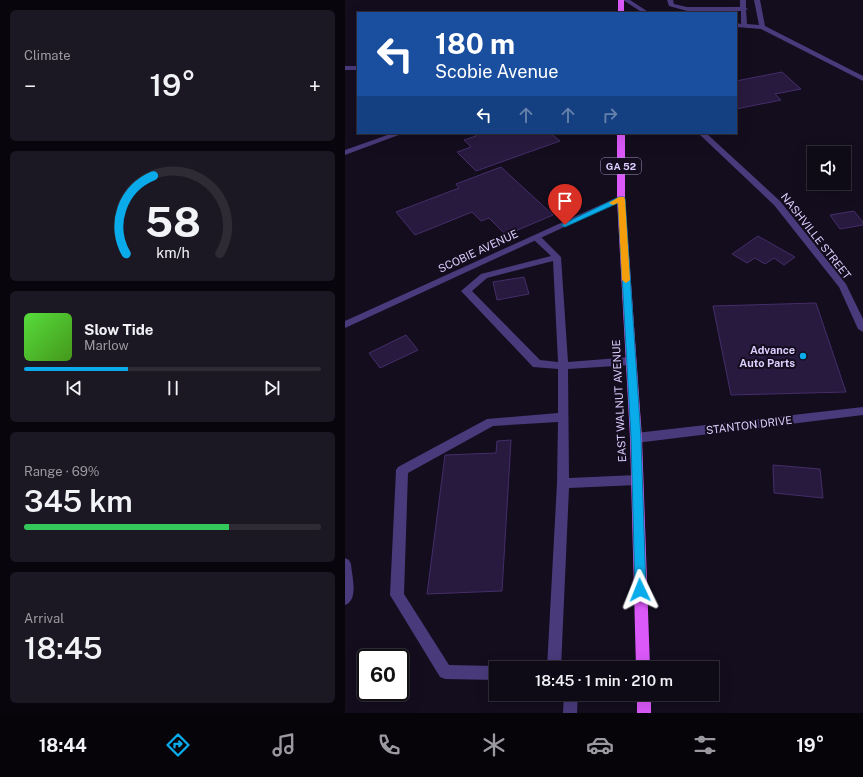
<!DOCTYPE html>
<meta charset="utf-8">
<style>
:root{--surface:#0e0a16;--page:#1c1823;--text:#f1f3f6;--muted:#9b9aa1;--line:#2e2b35;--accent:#0aabeb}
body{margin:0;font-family:"Public Sans",sans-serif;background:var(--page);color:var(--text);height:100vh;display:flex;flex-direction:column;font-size:15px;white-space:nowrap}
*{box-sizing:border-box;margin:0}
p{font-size:13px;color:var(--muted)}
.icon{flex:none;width:22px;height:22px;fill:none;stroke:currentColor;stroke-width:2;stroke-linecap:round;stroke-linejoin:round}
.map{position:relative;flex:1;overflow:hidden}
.side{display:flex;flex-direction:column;gap:10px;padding:10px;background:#08060c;width:345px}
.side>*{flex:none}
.hud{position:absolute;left:12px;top:12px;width:380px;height:122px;border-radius:0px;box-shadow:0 4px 16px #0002,0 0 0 1px var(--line);background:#1a4fa0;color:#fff;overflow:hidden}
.controls{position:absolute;left:462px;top:146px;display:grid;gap:8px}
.controls a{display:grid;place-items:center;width:44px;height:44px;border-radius:0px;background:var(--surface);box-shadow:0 4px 16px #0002,0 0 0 1px var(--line);font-size:20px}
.speed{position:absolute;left:12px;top:649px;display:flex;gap:8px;font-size:20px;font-weight:700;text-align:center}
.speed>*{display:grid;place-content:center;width:52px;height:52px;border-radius:50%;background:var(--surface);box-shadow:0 4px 16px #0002,0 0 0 1px var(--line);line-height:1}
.speed .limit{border:2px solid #111;border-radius:6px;background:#fff;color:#111}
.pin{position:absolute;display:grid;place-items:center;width:34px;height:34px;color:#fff;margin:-41px -17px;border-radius:50% 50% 50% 0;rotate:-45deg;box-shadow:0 0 4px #0007}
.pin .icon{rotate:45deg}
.me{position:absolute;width:44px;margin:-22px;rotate:358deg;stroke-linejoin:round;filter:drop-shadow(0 0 3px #0008)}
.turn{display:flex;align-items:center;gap:14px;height:84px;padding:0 12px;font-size:18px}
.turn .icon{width:52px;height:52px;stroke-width:2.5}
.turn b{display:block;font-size:28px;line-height:34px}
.lanes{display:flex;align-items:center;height:38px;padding:0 12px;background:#0003;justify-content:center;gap:20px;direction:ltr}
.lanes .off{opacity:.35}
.big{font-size:30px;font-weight:600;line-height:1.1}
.side .widget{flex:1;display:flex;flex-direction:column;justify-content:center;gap:6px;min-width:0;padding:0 14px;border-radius:6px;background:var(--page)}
.side .dial{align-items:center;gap:0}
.dial svg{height:104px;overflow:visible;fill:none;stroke:var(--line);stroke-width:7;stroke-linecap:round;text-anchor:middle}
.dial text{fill:var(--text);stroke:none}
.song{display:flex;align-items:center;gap:12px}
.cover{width:48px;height:48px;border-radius:6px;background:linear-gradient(135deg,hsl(110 70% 55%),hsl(100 70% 35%))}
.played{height:4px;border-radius:2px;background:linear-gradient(90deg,var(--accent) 35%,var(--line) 35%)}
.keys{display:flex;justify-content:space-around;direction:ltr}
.heat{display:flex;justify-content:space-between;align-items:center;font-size:22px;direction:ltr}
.charge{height:6px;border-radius:3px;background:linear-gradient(90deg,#34c759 69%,var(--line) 0)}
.trip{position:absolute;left:144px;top:661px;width:230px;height:40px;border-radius:0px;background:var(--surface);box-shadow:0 4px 16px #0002,0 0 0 1px var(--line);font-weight:600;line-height:40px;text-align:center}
.menu{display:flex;height:64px;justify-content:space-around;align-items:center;background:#060409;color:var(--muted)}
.menu .icon{width:28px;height:28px}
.menu .current{color:var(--accent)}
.menu b{font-size:18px;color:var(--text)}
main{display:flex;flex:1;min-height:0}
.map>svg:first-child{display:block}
</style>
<main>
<section class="side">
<div class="widget"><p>Climate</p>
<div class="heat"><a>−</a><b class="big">19°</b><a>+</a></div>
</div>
<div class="widget dial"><svg viewBox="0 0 100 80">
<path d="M14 69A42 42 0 1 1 86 69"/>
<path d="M14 69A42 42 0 0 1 35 9" stroke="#0aabeb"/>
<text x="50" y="56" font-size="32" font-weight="700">58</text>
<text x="50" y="72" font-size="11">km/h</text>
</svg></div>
<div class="widget">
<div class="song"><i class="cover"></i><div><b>Slow Tide</b><p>Marlow</p></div></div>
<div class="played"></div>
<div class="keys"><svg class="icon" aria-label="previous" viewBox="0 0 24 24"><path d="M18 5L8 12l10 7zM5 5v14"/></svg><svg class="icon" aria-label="pause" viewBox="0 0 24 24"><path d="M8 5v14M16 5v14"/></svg><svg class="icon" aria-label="next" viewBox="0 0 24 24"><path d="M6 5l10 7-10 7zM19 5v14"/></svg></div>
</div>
<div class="widget"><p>Range · 69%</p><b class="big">345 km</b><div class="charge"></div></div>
<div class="widget"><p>Arrival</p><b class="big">18:45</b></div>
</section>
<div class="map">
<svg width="518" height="713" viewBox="0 0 518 713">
<rect width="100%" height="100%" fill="#130d1e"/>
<path fill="#281a3e" stroke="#442d69" d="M437,72L456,89L430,94L436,100L391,109V81Z
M128,133H205L215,141L131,171L112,152L126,147L119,140L131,136Z
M156,167L208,215L161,235L144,218L136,221L127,212L70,235L51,212L114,188L111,184Z
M509,211L518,222V225L495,229L485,215Z
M413,236L450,257L439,265L429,258L420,264L410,258L402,263L387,254Z
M179,277L184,294L152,300L148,282Z
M471,303L501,392L386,395L368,306Z
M61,335L73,350L35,368L24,353Z
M166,440L157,591L82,594L100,455L151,453L152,441Z
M428,465L475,469L478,498L429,493Z"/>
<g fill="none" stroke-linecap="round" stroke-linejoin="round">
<path fill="#493a7b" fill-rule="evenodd" d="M278,0H285L305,13H298Z
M322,0H328L329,4L342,7H395V0H401V8L403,9L401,10L402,24L414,25L409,0H415L420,26L518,76V81L416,29L391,27V23L396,24V11H342L324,6Z
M192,235L195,236L216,257L223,362L286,357L290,358L291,361L290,364L286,365L223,369L224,478L292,475L296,476L298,480L296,484L292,485L224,488L216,668H202L212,483L213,422L148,426L63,473L59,594L104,665L151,666L156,668H151V680L100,679L95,677L45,595L51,470L53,467L142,419L213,413V369L188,367L116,291L136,274L206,256L189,240L188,238ZM208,261L213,362L195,360L127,291L142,278Z
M219,694H233L232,713H218Z"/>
<path fill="#493a7b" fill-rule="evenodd" d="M0,66H13V70H0Z
M48,133H59L0,155V150Z
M353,133H361L435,201L501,284L518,319V332L513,329L494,287L429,205Z
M273,197H279L280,199L0,328V321Z
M518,407V415L291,443L287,441L285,438L287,435L291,433Z
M0,558L4,560L6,564C7,577 14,600 0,605Z"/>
<path fill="#da59f8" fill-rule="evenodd" d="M273,0H279V13H273Z
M272,133H280V199L297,438L305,668H291L285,438L272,199Z
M292,694H306V713H292Z"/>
</g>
<path fill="#0aabeb" stroke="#066f99" d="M274,197H279L280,199L296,438L301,590L300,594L295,595L291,594L290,590L286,438L273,203L222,226L220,227L216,225Z"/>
<path fill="#f59e0b" d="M274,197H279L280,199L285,280L281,283L277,280L273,203L268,205L264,203Z"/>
<circle fill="#0aabeb" stroke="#130d1e" stroke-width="1.5" cx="458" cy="356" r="4"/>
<g text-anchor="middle" stroke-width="4" stroke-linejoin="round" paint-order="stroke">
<rect fill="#130d1e" stroke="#9f93ba" stroke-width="1" x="256" y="158" width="40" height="16" rx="3"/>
<g font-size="10" font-weight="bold" fill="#dbcdfd">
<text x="276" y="170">GA 52</text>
</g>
<g font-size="11" fill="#dbcdfd" stroke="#130d1e">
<text transform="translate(471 236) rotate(52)" y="4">NASHVILLE STREET</text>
<text transform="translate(133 251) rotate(-25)" y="4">SCOBIE AVENUE</text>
<text transform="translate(274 401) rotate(-93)" y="4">EAST WALNUT AVENUE</text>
<text transform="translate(404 425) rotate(-7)" y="4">STANTON DRIVE</text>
</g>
<g font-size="11" font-weight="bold" fill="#dbcdfd" stroke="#130d1e" text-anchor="end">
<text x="450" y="354">Advance<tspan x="450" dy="13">Auto Parts</tspan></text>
</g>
</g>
</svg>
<div class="controls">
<a><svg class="icon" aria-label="sound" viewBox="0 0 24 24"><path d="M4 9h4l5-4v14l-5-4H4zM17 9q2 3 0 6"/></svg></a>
</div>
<div class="speed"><div class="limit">60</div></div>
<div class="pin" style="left:220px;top:225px;background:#d93025"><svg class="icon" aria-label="arrive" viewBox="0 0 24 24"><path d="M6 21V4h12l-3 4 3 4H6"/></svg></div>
<svg class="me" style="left:295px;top:590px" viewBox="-20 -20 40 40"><path d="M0-17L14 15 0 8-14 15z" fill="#0aabeb" stroke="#fff" stroke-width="4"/></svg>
<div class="trip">18:45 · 1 min · 210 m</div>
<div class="hud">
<div class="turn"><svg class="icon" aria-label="left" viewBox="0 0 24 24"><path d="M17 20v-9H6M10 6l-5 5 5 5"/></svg><div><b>180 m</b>Scobie Avenue</div></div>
<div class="lanes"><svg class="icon" aria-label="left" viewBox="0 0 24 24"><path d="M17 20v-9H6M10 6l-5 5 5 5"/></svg><svg class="icon off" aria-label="ahead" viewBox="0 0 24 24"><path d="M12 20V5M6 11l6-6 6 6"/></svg><svg class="icon off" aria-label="ahead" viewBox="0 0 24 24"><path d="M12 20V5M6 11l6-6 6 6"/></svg><svg class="icon off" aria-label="right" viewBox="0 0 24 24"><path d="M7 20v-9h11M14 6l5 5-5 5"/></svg></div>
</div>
</div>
</main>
<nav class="menu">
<b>18:44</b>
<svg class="icon current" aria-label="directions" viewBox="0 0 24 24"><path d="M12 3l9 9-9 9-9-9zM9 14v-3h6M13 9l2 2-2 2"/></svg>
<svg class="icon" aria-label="music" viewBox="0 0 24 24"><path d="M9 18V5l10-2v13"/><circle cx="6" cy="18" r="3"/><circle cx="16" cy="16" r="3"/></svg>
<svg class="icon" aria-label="phone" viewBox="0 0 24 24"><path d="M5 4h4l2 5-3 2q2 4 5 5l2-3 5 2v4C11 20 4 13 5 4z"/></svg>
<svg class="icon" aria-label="climate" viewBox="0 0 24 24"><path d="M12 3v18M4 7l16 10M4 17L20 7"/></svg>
<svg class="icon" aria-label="car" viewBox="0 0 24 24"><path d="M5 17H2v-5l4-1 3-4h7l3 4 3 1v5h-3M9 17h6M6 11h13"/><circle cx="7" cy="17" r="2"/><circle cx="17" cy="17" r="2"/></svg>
<svg class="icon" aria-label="filters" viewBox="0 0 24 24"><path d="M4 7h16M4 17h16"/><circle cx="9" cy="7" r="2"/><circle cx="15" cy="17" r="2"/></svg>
<b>19°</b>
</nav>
